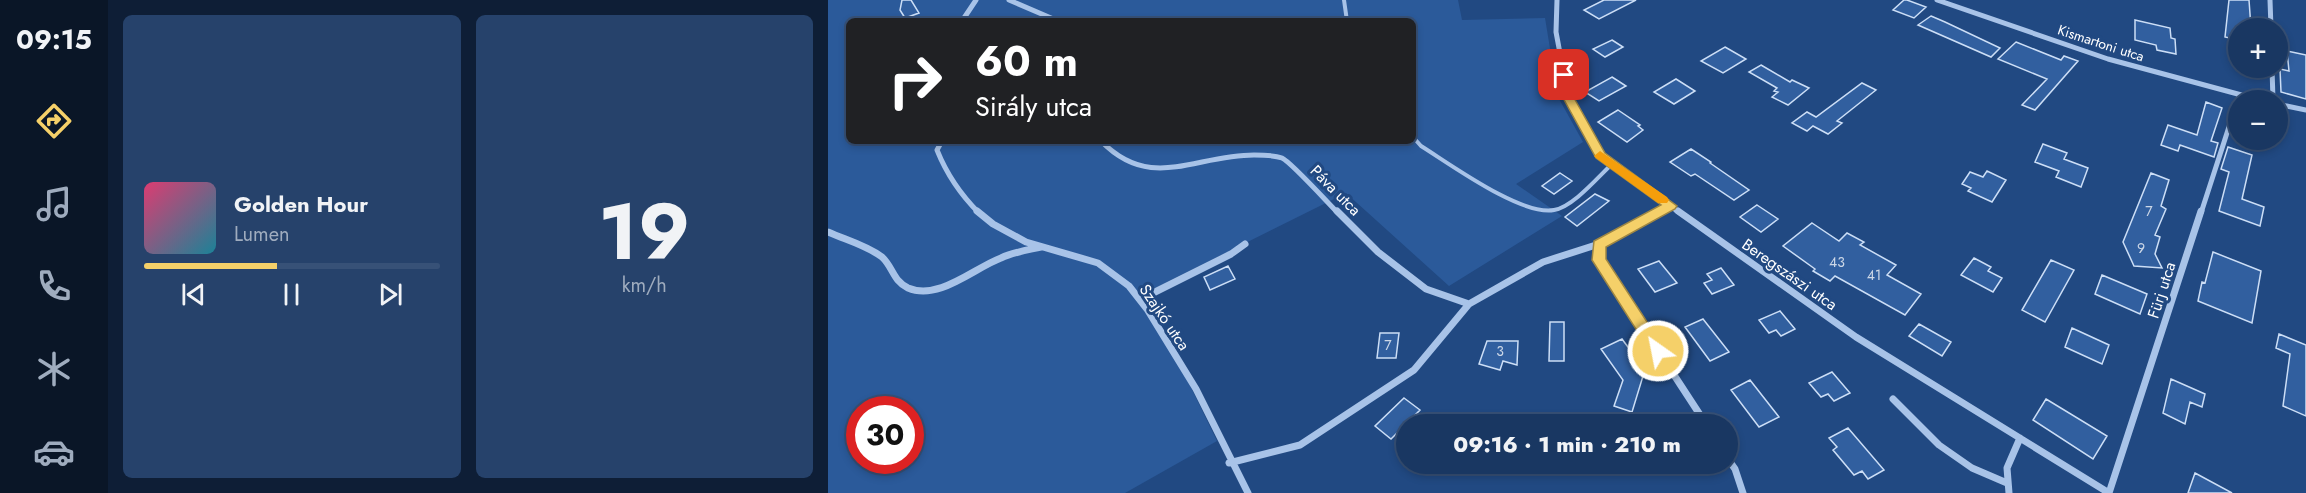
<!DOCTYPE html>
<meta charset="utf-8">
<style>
:root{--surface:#193762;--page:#26426b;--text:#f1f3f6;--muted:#9facbe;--line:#375177;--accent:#f5d069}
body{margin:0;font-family:Jost,sans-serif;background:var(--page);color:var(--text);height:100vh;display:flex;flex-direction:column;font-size:22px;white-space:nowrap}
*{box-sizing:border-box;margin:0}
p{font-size:20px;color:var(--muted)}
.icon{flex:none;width:33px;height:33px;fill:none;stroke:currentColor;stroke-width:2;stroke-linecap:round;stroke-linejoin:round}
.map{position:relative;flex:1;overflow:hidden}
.drawer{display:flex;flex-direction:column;gap:15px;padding:15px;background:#0e1e36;width:720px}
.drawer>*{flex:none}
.banner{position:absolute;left:18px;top:18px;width:570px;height:126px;border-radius:9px;box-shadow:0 3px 9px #0003,0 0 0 2px var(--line);background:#202124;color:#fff;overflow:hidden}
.tools{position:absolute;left:1400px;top:18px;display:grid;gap:12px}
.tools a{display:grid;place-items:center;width:60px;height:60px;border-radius:50%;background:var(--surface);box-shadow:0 3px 9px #0003,0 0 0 2px var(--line);font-size:30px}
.speed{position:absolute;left:18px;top:396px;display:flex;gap:12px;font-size:30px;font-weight:700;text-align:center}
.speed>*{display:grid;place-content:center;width:78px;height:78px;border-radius:50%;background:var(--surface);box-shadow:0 3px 9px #0003,0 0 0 2px var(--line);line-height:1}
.speed .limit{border:9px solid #d22;background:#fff;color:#111}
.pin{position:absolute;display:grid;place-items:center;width:51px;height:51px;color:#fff;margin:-26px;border-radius:12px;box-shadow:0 3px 9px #0006}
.me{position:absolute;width:66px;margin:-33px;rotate:327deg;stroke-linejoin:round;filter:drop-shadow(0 0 4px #0008)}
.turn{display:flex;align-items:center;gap:21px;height:126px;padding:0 30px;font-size:27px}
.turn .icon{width:78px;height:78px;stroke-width:2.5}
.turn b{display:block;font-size:42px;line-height:51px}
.drawer .widget{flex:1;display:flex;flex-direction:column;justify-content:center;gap:9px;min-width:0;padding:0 21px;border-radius:9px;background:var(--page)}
.drawer .dial{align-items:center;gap:0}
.dial b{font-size:78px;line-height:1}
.song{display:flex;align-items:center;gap:18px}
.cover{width:72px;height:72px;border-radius:9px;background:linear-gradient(135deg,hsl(340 70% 55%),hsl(190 70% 35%))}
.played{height:6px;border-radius:3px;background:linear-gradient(90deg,var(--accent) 45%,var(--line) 45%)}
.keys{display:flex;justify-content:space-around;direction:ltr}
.drawer .tiles{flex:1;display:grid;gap:15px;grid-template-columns:repeat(2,1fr)}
.trip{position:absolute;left:568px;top:414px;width:342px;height:60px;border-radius:30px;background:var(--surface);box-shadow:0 3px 9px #0003,0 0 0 2px var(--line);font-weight:800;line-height:60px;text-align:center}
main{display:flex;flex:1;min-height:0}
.dock{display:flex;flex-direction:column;width:108px;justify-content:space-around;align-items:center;background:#0a1627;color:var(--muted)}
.dock .icon{width:42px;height:42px}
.dock .selected{color:var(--accent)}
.dock b{font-size:27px;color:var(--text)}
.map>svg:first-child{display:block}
</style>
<main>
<nav class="dock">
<b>09:15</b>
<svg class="icon selected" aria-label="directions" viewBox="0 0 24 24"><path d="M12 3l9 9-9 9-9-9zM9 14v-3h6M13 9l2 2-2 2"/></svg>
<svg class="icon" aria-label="music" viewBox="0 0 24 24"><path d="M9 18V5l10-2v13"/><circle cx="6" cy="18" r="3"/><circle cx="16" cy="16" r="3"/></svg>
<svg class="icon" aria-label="phone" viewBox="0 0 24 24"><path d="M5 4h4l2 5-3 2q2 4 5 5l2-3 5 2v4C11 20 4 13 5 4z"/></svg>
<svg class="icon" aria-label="climate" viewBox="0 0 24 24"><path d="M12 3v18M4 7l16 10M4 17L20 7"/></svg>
<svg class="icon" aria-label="car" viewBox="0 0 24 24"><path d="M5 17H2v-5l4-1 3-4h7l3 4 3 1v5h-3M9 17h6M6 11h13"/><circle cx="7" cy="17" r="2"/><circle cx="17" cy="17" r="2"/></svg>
</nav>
<section class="drawer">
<div class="tiles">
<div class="widget">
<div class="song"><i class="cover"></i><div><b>Golden Hour</b><p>Lumen</p></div></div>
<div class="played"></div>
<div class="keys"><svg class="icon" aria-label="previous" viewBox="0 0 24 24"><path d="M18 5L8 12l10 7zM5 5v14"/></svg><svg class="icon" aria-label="pause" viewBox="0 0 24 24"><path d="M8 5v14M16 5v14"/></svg><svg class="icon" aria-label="next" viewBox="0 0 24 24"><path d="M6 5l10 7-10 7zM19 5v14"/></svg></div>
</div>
<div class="widget dial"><b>19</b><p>km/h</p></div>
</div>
</section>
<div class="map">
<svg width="1478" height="493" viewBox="0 0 1478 493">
<rect width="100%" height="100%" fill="#214982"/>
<path fill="#2b5a9a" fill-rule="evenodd" d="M0,0H630L634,20L717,18L730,97L755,142L688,184L734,216L621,286L518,193L309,297L352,365L389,441L297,493H0ZM21,21H585V141H21ZM32,410H82V460H32Z"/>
<path fill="#315f9f" stroke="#ccdef6" stroke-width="1.5" d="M74,0H83L91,13L77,18L72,10Z
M776,0H808L771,19L756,10Z
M1076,0H1079L1098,7L1086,18L1065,10Z
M1401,0H1421L1423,28L1410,25V40L1397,37Z
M1103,16L1117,22L1172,48L1163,57L1090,25Z
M1307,20L1342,28L1343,38L1347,39L1348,54L1329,50L1328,45L1307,40Z
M784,40L795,47L777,57L765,49Z
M1188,42L1233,60L1236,56L1250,61L1207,110L1194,105L1219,79L1170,59Z
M897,47L918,59L895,73L873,61Z
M1459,51L1478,55V99L1453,92L1452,69L1461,71Z
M933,65L962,82L964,80L981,88L960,105L944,97L950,92L946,91L949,88L921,72Z
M784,77L798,86L771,101L757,92Z
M848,79L867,91L846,104L826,92Z
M1034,83L1048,90L1009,121L1014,123L1000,134L985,126L979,131L964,123L979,112L988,117Z
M1378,102L1394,108L1383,141L1390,143L1386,157L1352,145L1350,151L1333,145L1340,125L1369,135Z
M790,110L812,125L810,126L815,130L799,142L770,122Z
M1215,144L1239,153L1236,159L1260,168L1253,187L1228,177L1231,171L1207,162Z
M1400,147L1424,155L1414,199L1436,207L1432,226L1391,211L1401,172L1393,169Z
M863,149L883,162L882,163L921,190L906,200L867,174L863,176L842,162Z
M1159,171L1178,180L1164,202L1140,191L1143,188L1134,184L1142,172L1155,177Z
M732,173L744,181L726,194L714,186Z
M1323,173L1341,180L1333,206L1338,209L1327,235L1332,237L1327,254L1334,268L1306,266L1295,242Z
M767,194L781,201L749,226L737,217Z
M929,205L950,219L933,232L912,217Z
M984,223L1011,241L1019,233L1036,242L1032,245L1068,265L1059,275L1093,294L1077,315L1007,276L1002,281L985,271L987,269L955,246Z
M1385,252L1433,271L1424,323L1370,301L1374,282L1377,283Z
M1146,258L1163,267L1160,271L1174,278L1165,292L1133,275Z
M1223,260L1246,270L1217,322L1194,310Z
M831,261L849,283L827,292L810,269Z
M400,266L407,279L382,290L376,277Z
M893,268L906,285L884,294L876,283L884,280L879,274Z
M1274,275L1319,294L1312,314L1267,294Z
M952,311L967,329L953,336L948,330L941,333L931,320Z
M875,319L901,352L882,361L857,327Z
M722,322H736V361H721Z
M1091,324L1123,342L1114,356L1081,336Z
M1244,328L1281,345L1274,364L1237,347Z
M552,333H571L568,358H549Z
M1451,334L1478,345V416L1455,406L1462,354L1448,348Z
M794,339L820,374L815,376L804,412L786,406L795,380L773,349Z
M659,341H690L689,365L675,361L672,370L651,364Z
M1004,372L1022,393L1006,401L1000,394L993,397L981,383Z
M1343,379L1377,394L1374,407L1362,402L1357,424L1335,413Z
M922,380L951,417L931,427L903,390Z
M576,398L592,410L563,439L547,426Z
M1218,399L1279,436L1265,459L1205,420Z
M1020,428L1056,470L1040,479L1034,471L1026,475L1005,450L1009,447L1001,438Z
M1367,473L1404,493H1360Z"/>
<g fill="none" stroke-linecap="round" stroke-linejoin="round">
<path stroke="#a8c3e8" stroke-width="4" d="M516,0L519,21
M585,137L593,146C622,164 693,216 726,210C745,207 770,177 784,164"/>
<path stroke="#a8c3e8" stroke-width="5" d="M181,0L230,21
M729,0L728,32L740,96L772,156L852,213
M1109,0L1280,59L1432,100
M1442,0L1443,28
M134,21L148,0
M1444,68L1445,100
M1449,104L1478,110
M114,141L109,150C119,175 132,194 151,213
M273,141C323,192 366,155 426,155C434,155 446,155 454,158C463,162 500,203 510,213
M831,213L843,206
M1373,213L1411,96"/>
<path stroke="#a8c3e8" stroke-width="7" d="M149,211L165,224L198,242L270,263L301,286L319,309L368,389L420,493
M509,211L550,252L598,289L641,304
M833,211L771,244V260L878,424
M850,211L1028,337L1281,493
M0,232C18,240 38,245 54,257C65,267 65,281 80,288C111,301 146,268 173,258C186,252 200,250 213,247
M313,299L403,254L417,244
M1065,399L1111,445L1144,468L1179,483
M900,459L907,469L915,493
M401,463L472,445L586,370L641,304L715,262L771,244
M1181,493L1179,468L1192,438
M1281,493L1373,211"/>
</g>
<path fill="#f5d069" stroke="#9f8744" stroke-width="1.5" d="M736,71L741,75L745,96L777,153L849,206L847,209L778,247V259L838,351L836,356L830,358L825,356L764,260L766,241L833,205L768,158L734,96L730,75Z"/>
<path fill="#f59e0b" d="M772,151L839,197L841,200L839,203H830L768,158L766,156Z"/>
<g text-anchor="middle" stroke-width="6" stroke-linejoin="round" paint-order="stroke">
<g font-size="14" fill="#fff" stroke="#214982">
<text transform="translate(1273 43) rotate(18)" y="5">Kismartoni utca</text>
</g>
<g font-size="14" fill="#ccd7e7">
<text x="1321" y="216">7</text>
<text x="1313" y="253">9</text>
<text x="1009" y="267">43</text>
<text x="1046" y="280">41</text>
<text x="560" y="350">7</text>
<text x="672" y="356">3</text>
</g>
<g font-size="16" fill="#fff" stroke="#214982">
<text transform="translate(508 190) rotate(45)" y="6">Páva utca</text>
<text transform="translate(962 274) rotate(35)" y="6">Beregszászi utca</text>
<text transform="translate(1333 290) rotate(-72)" y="6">Fürj utca</text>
<text transform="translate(337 317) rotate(56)" y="6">Szajkó utca</text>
</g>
</g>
</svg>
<div class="tools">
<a>+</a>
<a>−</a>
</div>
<div class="speed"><div class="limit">30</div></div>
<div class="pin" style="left:736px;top:75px;background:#d93025"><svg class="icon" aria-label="arrive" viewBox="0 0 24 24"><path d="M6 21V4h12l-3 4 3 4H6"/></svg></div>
<svg class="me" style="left:830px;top:351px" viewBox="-20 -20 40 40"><circle r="17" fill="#f5d069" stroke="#fff" stroke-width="3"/><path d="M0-11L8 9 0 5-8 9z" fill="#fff"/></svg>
<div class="trip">09:16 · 1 min · 210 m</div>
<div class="banner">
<div class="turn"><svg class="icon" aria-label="right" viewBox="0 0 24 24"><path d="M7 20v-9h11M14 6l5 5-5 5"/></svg><div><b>60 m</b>Sirály utca</div></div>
</div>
</div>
</main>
